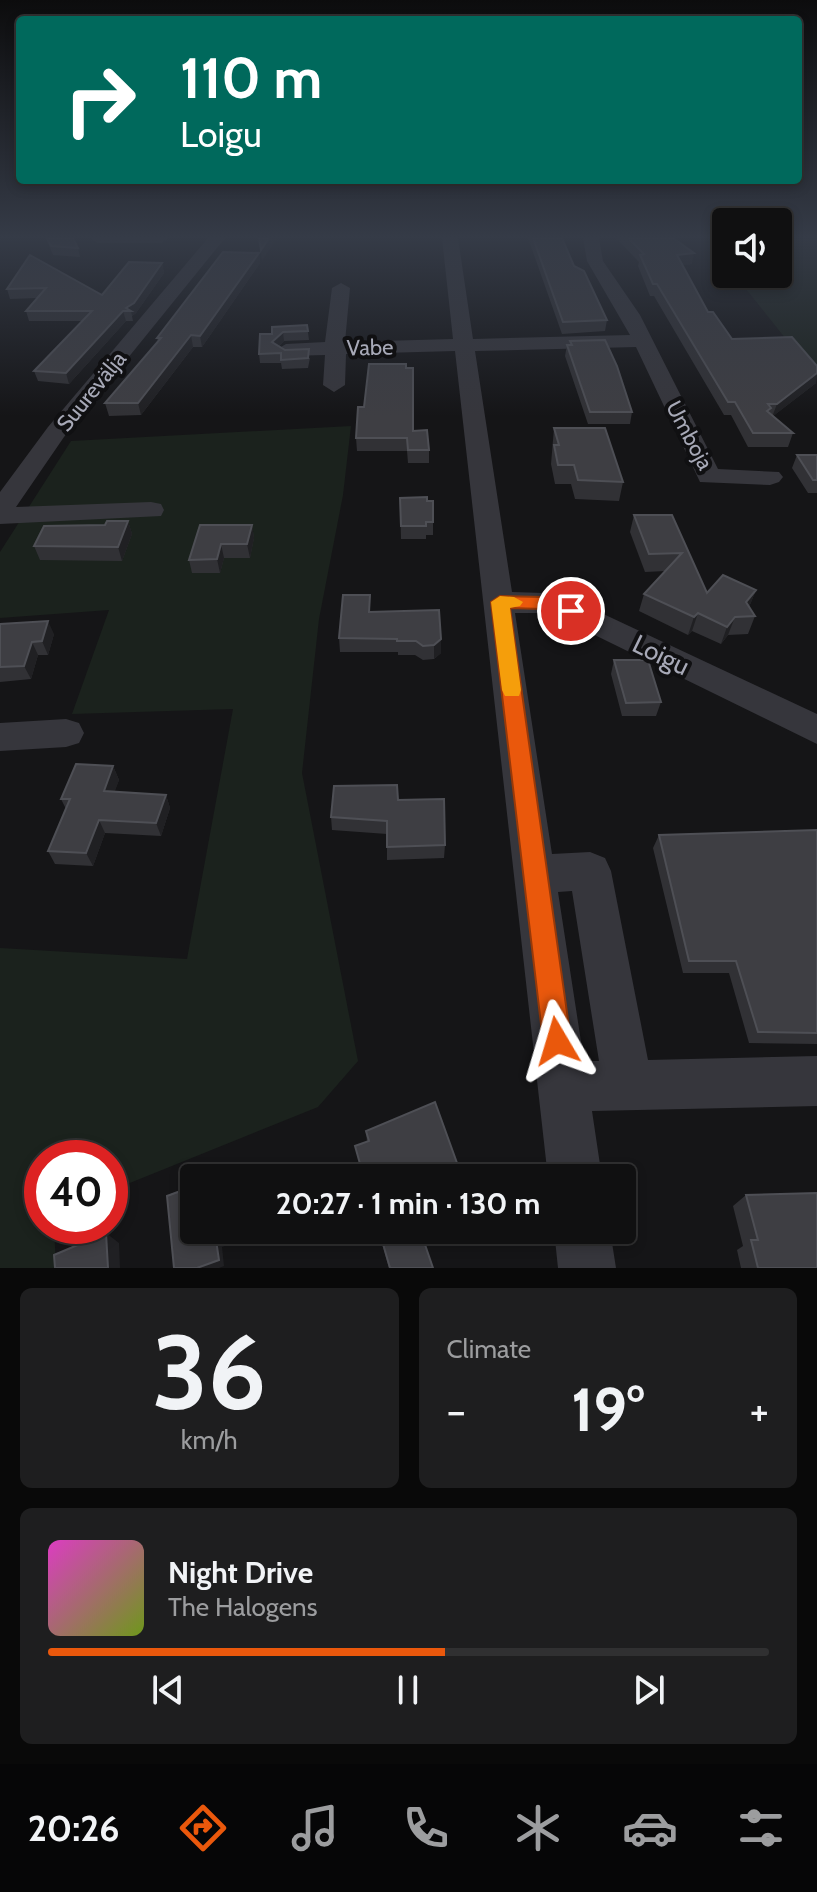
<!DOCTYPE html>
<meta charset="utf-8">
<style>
:root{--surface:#101011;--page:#1e1e1f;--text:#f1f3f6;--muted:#9c9d9f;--line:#303031;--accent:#ea580c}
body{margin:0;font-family:Cabin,sans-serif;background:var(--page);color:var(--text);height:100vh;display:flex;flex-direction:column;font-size:30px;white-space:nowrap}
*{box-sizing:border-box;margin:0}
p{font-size:26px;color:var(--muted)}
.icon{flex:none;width:44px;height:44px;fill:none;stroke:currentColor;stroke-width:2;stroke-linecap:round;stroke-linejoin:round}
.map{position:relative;height:1268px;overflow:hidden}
.side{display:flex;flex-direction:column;gap:20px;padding:20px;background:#090909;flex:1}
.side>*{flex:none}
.guide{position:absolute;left:16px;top:16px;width:786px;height:168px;border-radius:8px;box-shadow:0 4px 12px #0003,0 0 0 2px var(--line);background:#00695c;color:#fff;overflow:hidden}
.controls{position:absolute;left:712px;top:208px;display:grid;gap:16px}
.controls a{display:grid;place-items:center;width:80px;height:80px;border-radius:8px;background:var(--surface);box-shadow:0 4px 12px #0003,0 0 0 2px var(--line);font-size:40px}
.speed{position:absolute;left:24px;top:1140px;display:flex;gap:16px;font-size:40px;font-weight:700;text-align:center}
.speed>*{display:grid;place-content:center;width:104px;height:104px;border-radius:50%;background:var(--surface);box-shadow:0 4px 12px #0003,0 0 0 2px var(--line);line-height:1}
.speed .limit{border:12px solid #d22;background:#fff;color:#111}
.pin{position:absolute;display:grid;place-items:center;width:68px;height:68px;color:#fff;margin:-34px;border:4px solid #fff;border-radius:50%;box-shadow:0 2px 8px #0007}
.me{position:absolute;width:88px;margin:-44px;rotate:353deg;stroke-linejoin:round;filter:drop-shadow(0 0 6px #0008)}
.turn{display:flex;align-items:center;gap:28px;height:168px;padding:0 32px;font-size:36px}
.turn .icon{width:104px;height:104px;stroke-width:2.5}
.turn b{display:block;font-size:56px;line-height:68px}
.big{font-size:60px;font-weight:800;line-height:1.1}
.side .tile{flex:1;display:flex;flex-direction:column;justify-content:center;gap:12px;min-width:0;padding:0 28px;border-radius:12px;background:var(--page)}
.side .dial{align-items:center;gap:0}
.dial b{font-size:104px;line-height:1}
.song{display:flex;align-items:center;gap:24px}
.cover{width:96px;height:96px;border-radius:12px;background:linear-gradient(135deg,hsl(310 70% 55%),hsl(80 70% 35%))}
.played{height:8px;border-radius:4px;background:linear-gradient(90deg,var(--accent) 55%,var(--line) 55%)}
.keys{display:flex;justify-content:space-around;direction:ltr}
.heat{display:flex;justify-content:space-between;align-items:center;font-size:44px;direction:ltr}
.side .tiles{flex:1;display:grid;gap:20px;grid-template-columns:1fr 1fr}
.tile:last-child{grid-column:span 2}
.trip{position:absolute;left:180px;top:1164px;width:456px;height:80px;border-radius:8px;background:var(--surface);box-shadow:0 4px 12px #0003,0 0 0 2px var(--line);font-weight:800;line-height:80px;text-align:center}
.tab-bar{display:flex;height:128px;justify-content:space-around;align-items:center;background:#060607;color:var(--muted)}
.tab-bar .icon{width:56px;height:56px}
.tab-bar .on{color:var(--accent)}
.tab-bar b{font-size:36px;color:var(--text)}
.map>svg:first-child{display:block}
</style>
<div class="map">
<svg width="817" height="1268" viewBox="0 0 817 1268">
<rect width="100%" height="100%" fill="#151517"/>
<path fill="#1b221d" d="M778,238H817V378L734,274H778Z
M351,426L343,495L319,619L302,773L358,1061L318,1107L110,1191V1158H42V1226H54L56,1268H0V948L187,959L233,709L72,714L109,610L0,618V552L71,441Z"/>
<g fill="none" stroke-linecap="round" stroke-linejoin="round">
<path fill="#36363c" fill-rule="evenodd" d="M90,238H169L161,243H98Z
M208,238H225L64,437L16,507L151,502L161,504L164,510L161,516L0,524V492L48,427Z
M442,238H458L473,339L630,335L587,261L583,238H599L603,261L640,315L718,469L779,472L783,477L779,482L770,485L700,482L636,347L475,351L512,592L544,593L582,604L817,714V744L560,618L543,613H515L552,854L590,852L605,858L611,871L648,1060L817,1056V1106L592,1111L602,1178H548L455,351L346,354L345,385L334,392L323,385L325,355L286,356L276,350L286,344L325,342L332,288L341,283L350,288L345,342L453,339ZM572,891L599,1061H584L558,892Z
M66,719L79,723L84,733L79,743L66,747L0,751V723Z
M554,1230H610L616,1268H558Z"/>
</g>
<path fill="#313135" d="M46,238H73L78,248L80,257L53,255Z
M528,238H562L574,266L607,320L605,331L562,334Z
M616,238H673L692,264L682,265L708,312L732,339L817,366L816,383L773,416L793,433L788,447H748L731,415H724L654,296H650L638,266L639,262Z
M259,253L260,263L202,347H193L141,415L109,416L105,403L158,342L157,338Z
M30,255L102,295L162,263L164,273L136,313L132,316L133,321H126L69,384L38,381L34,371L82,321H29L26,311L37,298L10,299L7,289Z
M307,325L309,340L284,341L279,346L285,350L310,358L308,368L282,369L281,363H260L259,354L272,334Z
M570,341L632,412L630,424H588L565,356L567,345H570Z
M554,428L623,482L619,501L575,499L571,484H555L551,464Z
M413,431L429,450V463H408L407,451H357L356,438Z
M797,455H817V493H808L792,468Z
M400,498L433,501V535H426V539H401Z
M634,515H672L707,593L756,590L749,607L755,616L748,634L728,635L721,644L692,631L688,635L639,611L644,594L666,571L645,572L630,532Z
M128,521L132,534L122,561L40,560L34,546Z
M252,525L254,538L250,558H224L220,573H192L189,560Z
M439,610L441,653L434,659L423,660L415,655H398V652H340L339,638L370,612Z
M0,624L54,634L48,655H38L31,679L0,682Z
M614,660L661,702L656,716H622L611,674Z
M113,766L119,780L114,792L166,795L170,808L161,836L105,833L93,866L55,864L48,851L66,809L61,799Z
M398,800L445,845L444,858L387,860V834L332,830L331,817Z
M817,830V1044L749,1043L729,973H683L653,848L659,835Z
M366,1131L455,1176L450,1178H363L355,1146L367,1142Z
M746,1195L817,1268H741L737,1250L743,1246L733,1206Z
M378,1230H435L422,1236L433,1268H389Z"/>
<path fill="#202023" d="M269,238H277L262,261L261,250Z
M259,253L260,263L202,347L200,336Z
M694,253L692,264L674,266L677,255Z
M162,263L164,273L136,313L132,316L131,311L126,308Z
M123,311L126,321L69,384L66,373Z
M283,332L284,341L273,351L272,342Z
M191,335L193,347L141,415L138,403Z
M817,373L816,383L772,417L777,404Z
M128,521L132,534L122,561L118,547Z
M252,525L254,538L250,558L247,544Z
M221,544L224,558L220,573L217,559Z
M756,590L749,607L746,602Z
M698,613L692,631L688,635L694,617Z
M735,617L728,635L721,644L727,627Z
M48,621L54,634L48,655L42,641Z
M441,639V653L434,659V645Z
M32,642L38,655L31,679L24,666Z
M113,766L119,780L110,805L104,791Z
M166,795L170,808L161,836L156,823Z
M99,820L105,833L93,866L86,853Z
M457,1163L455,1176L450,1178H434L435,1174Z
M244,1230H252L253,1236L222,1247L224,1266L219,1268H197L216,1240Z
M419,1230H434L419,1237Z
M106,1233L119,1243L120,1268H108Z"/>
<path fill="#3e3e43" stroke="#4e4f55" stroke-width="2" d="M47,238H73L78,248L51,246Z
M259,238H269L261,250Z
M533,238H562L574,266L584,271L607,320L563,322Z
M628,238H673L694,253L677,255L708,312H713L732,339L792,337L817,366V373L777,404H768L771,408L767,411L793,433H753L735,402H728L657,284H653L640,255L644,254Z
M223,252L259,253L200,336L191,335L138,403H105L161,338H157Z
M30,255L102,295L129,262L162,263L134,303L126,308L131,311H123L66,373L34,371L92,311H26L46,288L7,289Z
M307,325L308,331L283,332L272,342L285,350L309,349L308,358L281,360V353L259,354L260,334H272V327Z
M605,340L617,366L632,412H590L567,345H572L570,341Z
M369,364H406V368H413V431L427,430L429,450H408L407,438H356L358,407H364Z
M554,428H605L623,482L578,480L574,465H558L554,445H559Z
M797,455H817V480H813Z
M427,497V501H433V522H426V526H401L400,498Z
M634,515H672L707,593L723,575L756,590L746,602L755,616L735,617L727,627L698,613L694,617L644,594L682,553L649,554Z
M107,521H128L118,547L34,546L44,526L105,525Z
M200,525H252L247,544H221L217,559L189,560Z
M343,595H370L369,612L439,610L441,639L434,645L423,646L416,641H397V639L339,638Z
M48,621L42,641L32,642L24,666L0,667V624Z
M614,660H648L661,702L626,703Z
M76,764L113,766L104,791L166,795L156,823L99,820L86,853L48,851L70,799H61Z
M397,785L398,800L444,799L445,845L387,847V821L331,817L334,786Z
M817,830V1033L758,1032L736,961H689L659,835Z
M435,1102L457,1163L435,1174L436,1178H364L355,1146L369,1141L366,1131Z
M239,1170L240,1178H217Z
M194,1186V1230H244L216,1240L219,1260L197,1268H174L167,1196Z
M817,1193V1268H758L751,1240H758L746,1195Z
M379,1230H420L433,1268H390Z
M106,1233L108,1268H55L54,1255Z"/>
<linearGradient id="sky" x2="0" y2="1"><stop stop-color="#0c0c0d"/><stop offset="0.57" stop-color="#353b47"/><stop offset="1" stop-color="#353b47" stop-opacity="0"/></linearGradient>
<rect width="817" height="416" fill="url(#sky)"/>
<path fill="#ea580c" stroke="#983908" stroke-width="2" d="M500,596L544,597L577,607L580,611L571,617L543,609L510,608L571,1041L567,1051L557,1055L547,1051L543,1041L491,602Z"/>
<path fill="#f59e0b" d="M500,596L514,597L523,602L520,606L510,608L521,690L519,696H505L502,690L491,602Z"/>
<g text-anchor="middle" stroke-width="8" stroke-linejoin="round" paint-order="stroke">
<g font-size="22" fill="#a7a9b7" stroke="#101012">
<text transform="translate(370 347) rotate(-1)" y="8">Vabe</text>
<text transform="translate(91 391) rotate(-51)" y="8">Suurevälja</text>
<text transform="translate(690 435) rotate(62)" y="8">Umboja</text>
</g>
<g font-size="26" fill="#a7a9b7" stroke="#101012">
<text transform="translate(661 655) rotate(26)" y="9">Loigu</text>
</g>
</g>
</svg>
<div class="controls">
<a><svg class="icon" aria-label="sound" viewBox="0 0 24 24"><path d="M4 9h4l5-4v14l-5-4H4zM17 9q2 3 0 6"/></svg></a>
</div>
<div class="speed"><div class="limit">40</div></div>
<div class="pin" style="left:571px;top:611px;background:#d93025"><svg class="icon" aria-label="arrive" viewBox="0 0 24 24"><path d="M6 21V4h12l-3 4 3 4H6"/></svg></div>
<svg class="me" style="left:557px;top:1041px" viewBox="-20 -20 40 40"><path d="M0-17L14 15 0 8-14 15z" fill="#ea580c" stroke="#fff" stroke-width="4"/></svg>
<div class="trip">20:27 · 1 min · 130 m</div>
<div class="guide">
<div class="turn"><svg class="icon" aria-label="right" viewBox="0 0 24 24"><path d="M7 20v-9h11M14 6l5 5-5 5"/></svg><div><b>110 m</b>Loigu</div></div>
</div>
</div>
<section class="side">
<div class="tiles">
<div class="tile dial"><b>36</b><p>km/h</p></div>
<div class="tile"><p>Climate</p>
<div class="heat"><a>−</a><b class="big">19°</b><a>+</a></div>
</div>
<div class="tile">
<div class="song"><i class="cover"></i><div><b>Night Drive</b><p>The Halogens</p></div></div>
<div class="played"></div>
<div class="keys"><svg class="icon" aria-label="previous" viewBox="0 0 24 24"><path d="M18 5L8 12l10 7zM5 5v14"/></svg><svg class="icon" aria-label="pause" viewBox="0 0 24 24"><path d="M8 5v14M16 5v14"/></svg><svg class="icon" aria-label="next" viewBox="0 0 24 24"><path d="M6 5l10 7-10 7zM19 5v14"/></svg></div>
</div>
</div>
</section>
<nav class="tab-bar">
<b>20:26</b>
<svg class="icon on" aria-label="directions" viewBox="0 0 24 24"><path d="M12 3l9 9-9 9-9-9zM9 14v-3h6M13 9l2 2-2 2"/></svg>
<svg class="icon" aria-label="music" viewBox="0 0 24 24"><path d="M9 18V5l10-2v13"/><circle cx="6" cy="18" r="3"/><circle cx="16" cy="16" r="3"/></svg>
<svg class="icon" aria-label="phone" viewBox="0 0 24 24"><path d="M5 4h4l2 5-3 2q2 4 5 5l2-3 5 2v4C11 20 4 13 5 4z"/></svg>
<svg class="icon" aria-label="climate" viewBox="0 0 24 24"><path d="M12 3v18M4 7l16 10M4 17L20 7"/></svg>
<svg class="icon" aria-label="car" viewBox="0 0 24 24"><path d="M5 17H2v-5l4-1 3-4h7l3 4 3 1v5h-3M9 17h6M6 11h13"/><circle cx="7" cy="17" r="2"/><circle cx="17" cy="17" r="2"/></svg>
<svg class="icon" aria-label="filters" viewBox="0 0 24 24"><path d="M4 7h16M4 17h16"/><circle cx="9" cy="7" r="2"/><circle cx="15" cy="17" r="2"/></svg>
</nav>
